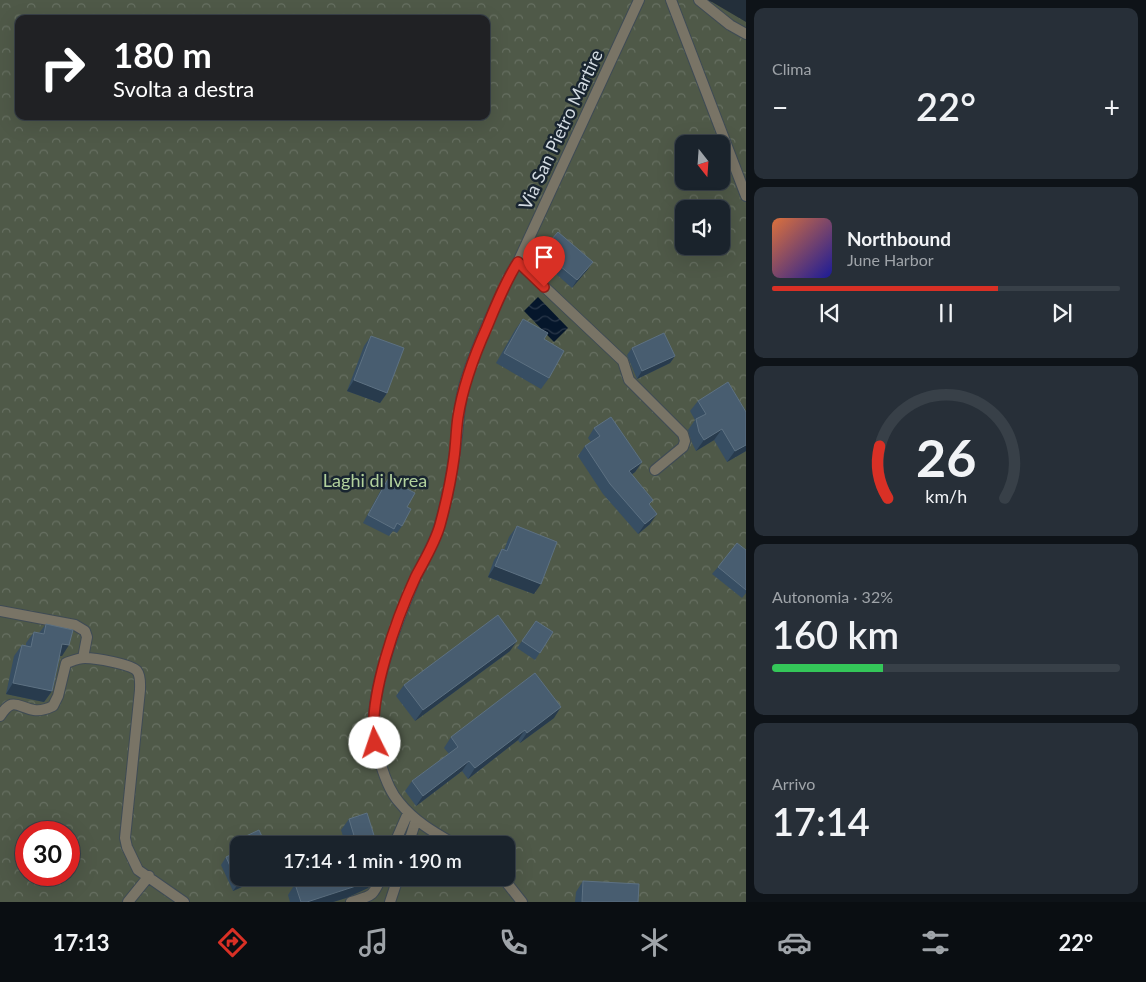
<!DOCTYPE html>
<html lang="it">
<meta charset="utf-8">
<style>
:root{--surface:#1a232c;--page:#272f38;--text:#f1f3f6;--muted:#9fa4a9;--line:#384048;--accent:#d93025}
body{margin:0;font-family:Lato,sans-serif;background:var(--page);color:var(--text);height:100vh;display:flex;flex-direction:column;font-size:19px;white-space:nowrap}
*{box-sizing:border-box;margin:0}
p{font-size:16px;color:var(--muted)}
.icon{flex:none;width:28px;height:28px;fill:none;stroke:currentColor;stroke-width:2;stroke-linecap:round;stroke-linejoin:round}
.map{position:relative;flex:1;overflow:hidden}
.sheet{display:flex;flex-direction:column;gap:8px;padding:8px;background:#0e1318;width:400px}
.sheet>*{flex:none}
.guide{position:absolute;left:15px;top:15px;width:475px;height:105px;border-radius:10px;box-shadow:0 5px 20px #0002,0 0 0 1px var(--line);background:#202124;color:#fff;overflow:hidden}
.needle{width:32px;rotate:163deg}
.controls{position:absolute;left:675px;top:135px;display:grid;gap:10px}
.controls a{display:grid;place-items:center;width:55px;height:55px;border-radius:10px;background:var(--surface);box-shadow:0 5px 20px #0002,0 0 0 1px var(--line);font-size:25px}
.speed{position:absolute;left:15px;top:821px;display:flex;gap:10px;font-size:25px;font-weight:700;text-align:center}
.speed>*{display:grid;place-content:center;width:65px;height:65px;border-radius:50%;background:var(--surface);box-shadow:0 5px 20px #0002,0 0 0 1px var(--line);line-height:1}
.speed .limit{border:8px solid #d22;background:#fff;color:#111}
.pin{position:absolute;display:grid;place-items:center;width:42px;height:42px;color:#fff;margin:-51px -21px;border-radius:50% 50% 50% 0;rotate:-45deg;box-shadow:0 0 5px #0007}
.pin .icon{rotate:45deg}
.me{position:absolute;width:55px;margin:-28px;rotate:356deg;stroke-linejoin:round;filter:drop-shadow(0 0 4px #0008)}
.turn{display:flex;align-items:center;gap:18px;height:105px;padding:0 15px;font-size:22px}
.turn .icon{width:65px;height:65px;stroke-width:2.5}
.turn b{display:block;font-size:35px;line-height:42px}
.big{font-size:38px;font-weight:600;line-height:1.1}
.sheet .tile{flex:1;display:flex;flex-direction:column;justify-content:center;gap:8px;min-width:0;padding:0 18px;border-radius:10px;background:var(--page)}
.sheet .dial{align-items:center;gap:0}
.dial svg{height:130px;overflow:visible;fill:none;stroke:var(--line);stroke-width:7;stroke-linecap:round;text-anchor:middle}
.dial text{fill:var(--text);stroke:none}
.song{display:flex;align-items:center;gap:15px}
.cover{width:60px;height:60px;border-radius:8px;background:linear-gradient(135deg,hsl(20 70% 55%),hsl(240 70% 35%))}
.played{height:5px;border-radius:2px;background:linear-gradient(90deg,var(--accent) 65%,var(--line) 65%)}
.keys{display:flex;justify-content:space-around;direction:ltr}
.heat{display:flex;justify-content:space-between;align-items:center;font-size:28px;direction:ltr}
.charge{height:8px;border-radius:4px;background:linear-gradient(90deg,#34c759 32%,var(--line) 0)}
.trip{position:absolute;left:230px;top:836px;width:285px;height:50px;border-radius:10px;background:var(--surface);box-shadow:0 5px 20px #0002,0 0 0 1px var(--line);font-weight:600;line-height:50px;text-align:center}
.tab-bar{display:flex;height:80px;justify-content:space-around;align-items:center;background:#0a0e12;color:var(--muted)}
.tab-bar .icon{width:35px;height:35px}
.tab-bar .active{color:var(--accent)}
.tab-bar b{font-size:22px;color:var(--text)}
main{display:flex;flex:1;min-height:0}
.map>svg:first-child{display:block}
</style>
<main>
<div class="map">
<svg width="746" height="902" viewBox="0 0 746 902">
<defs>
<pattern id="park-crowns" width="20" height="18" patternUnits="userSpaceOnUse" patternTransform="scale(1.25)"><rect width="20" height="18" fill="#4f5948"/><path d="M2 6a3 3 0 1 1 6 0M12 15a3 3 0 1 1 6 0" fill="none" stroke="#677062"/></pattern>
<pattern id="water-waves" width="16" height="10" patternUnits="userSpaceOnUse" patternTransform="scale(1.25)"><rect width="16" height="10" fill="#05162b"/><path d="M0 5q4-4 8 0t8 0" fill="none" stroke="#293749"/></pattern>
</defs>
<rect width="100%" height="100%" fill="#232f3a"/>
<path fill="url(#park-crowns)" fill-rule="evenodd" d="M0,0H703L712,2L746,22V902H0ZM19,19H486V116H19ZM684,144H721V181H684ZM684,209H721V246H684ZM26,832H69V875H26ZM239,845H506V878H239Z"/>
<path fill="url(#water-waves)" d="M538,297L568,328L554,342L524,311Z"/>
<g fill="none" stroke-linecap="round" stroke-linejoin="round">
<g stroke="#3f4b55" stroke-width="12">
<path id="minor" d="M671,0L746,196
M699,0L730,25L746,34
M518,262L623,361L629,380L683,434L685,441L683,447L655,470
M0,611L75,625L85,631L87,637L83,658
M0,716C13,696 17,707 34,710C40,711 47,709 53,706L58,696L66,663C72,661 78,658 85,658C95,658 131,664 137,671C141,676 140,684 140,690L125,838L127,847L138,870L184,902
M394,845L408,813
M408,845L416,820
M456,845C435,833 415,822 399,802C390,792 385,778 381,765C378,755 375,745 374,736C369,692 398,620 415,579C423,561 435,544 440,524C446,503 451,480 454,458C458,435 458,413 463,390C474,350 493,312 510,275L518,262L639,0
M503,878L522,902
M128,902L149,876
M351,902C372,895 372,898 381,878
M390,902L398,878"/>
</g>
<use href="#minor" stroke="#797466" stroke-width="10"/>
</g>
<path fill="#374e63" d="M536,257L588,269L572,288L555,273L548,281L531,265Z
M523,319L544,339L549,378L541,389L496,363L515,330Z
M371,336L387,393L380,403L347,391L364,346Z
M632,348L675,356L670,363L637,379L627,355Z
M698,401L746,451L727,462L714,440L696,451L692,443L688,430L695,420L690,411Z
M594,428L642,462L635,472L632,474L650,506V524L638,534L603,494L578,456L585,446L591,442L588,438Z
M388,479L407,507L402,526L397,533L393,531L389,536L363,523L383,486Z
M517,526L534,594L488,577L494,560L502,549L504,550L509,537Z
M746,550V593L742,598L712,574L718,567Z
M536,621L553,632L535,660L517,648Z
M46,624L62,656H60L52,691L44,702L6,694L14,656L22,645L26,646V643L34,632L39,633Z
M510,651L415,721L396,696L404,685Z
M554,718L520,743L518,740L468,779L462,771L416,806L405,791L412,781L449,754L444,748L451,737Z
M349,819L377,845L345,842L341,830Z
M244,837L266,845H239Z
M226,857L259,879L233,891L221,865Z
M375,878L368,888L346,898L333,902H290L288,895L295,884Z
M583,881L638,902H575L576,892Z"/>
<path fill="#283b4d" d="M593,262L588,269L572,288L577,280Z
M675,356L670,363L637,379L642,371Z
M354,380L387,393L380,403L347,391Z
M722,429L714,440L696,451L704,440Z
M746,445V451L727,462L735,451Z
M642,462L635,472L622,481L629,471Z
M657,514L650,524L638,534L645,524Z
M495,566L541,584L534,594L488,577Z
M517,641L510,651L415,721L423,710Z
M62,644L69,645L62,656L55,655Z
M13,683L52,691L44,702L6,694Z
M561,707L554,718L520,743L527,733Z
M525,730L518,740L468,779L475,768Z
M469,761L462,771L416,806L423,796Z
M251,878H260L259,879L233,891L238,884Z
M375,878L368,888L346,898L333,902H307Z"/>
<path fill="#485d70" stroke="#5d7182" d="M558,232L593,262L577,280L560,266L554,274L536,257Z
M523,319L548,333L544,339L564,351L549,378L504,353Z
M664,333L675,356L642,371L632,348Z
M371,336L404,348L387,393L354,380Z
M728,382L746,412V445L735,451L722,429L704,440L699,432L696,419L706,414L698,401Z
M611,417L642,462L629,471L653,500L649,504L657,514L645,524L610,484L585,446L600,436L594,428Z
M388,479L415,493L407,507L411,509L402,526L397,523L394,529L368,515Z
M517,526L557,542L541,584L495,566L502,549L507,551Z
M737,543L746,550V590L718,567Z
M498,615L517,641L423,710L404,685Z
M536,621L553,632L540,653L522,641Z
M46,624L73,630L69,645L62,644L52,691L13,683L22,645L31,647L34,632L44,634Z
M535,673L561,707L527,733L525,730L475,768L469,761L423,796L412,781L458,747L451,737Z
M367,813L377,845H335L355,839L349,819Z
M259,830L266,845H247L244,837Z
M239,851V878H251L238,884L226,857Z
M315,878H375L353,887L307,902H301L295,884Z
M583,881L639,884L638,902H582Z"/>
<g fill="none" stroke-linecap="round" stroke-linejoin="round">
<g stroke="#8d1f18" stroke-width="12">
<path id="route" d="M375,743C367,699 397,617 416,576C425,559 435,543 440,525C446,503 451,480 454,458C456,444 456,430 458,417C463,385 474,356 487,327C496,305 505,282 518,262L544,287"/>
</g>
<use href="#route" stroke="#d93025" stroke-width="9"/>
</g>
<g text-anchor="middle" stroke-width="5" stroke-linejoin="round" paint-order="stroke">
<g font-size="18" fill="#d3dbe2" stroke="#192530">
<text transform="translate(561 130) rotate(-65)" y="6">Via San Pietro Martire</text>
</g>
<g font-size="18" fill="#b2d19d" stroke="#192530">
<text x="375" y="487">Laghi di Ivrea</text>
</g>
</g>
</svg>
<div class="controls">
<a><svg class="needle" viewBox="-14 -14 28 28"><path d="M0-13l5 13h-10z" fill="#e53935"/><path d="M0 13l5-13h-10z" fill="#9fa4a9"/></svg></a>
<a><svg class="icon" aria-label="sound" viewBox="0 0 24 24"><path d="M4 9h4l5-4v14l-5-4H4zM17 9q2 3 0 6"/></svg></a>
</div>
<div class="speed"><div class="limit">30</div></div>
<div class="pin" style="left:544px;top:287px;background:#d93025"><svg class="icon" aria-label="arrive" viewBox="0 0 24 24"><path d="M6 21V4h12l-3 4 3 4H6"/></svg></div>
<svg class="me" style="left:375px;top:743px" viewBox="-20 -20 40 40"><circle r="19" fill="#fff"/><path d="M0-13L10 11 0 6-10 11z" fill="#d93025"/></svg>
<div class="trip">17:14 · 1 min · 190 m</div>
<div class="guide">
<div class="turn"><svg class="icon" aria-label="right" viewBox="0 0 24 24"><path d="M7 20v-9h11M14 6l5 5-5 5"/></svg><div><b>180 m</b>Svolta a destra</div></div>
</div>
</div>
<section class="sheet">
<div class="tile"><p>Clima</p>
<div class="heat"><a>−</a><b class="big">22°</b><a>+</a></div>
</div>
<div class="tile">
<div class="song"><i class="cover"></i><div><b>Northbound</b><p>June Harbor</p></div></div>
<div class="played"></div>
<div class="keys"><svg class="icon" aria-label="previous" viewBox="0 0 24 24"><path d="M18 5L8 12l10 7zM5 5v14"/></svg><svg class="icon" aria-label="pause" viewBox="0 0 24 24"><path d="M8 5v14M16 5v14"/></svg><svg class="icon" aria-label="next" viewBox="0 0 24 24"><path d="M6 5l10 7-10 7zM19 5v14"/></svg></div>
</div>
<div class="tile dial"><svg viewBox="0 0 100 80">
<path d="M14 69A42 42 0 1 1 86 69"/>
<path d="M14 69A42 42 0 0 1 9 37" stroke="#d93025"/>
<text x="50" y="56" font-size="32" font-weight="700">26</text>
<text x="50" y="72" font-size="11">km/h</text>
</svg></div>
<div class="tile"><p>Autonomia · 32%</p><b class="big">160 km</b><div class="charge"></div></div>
<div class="tile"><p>Arrivo</p><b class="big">17:14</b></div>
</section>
</main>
<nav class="tab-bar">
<b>17:13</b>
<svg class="icon active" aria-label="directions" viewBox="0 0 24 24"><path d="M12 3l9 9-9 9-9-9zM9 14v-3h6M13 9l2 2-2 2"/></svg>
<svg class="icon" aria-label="music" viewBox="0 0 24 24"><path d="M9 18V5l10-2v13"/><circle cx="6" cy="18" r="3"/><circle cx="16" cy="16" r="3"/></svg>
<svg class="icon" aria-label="phone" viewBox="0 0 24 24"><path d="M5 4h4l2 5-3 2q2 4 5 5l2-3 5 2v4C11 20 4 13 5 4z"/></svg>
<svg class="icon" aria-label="climate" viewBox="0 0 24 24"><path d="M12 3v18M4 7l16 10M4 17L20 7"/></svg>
<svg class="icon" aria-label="car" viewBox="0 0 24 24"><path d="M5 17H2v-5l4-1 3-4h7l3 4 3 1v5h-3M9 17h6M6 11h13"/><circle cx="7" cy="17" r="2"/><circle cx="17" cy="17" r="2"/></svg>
<svg class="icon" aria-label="filters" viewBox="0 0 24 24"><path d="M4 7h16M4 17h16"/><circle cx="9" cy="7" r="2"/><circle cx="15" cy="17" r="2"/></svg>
<b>22°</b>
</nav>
